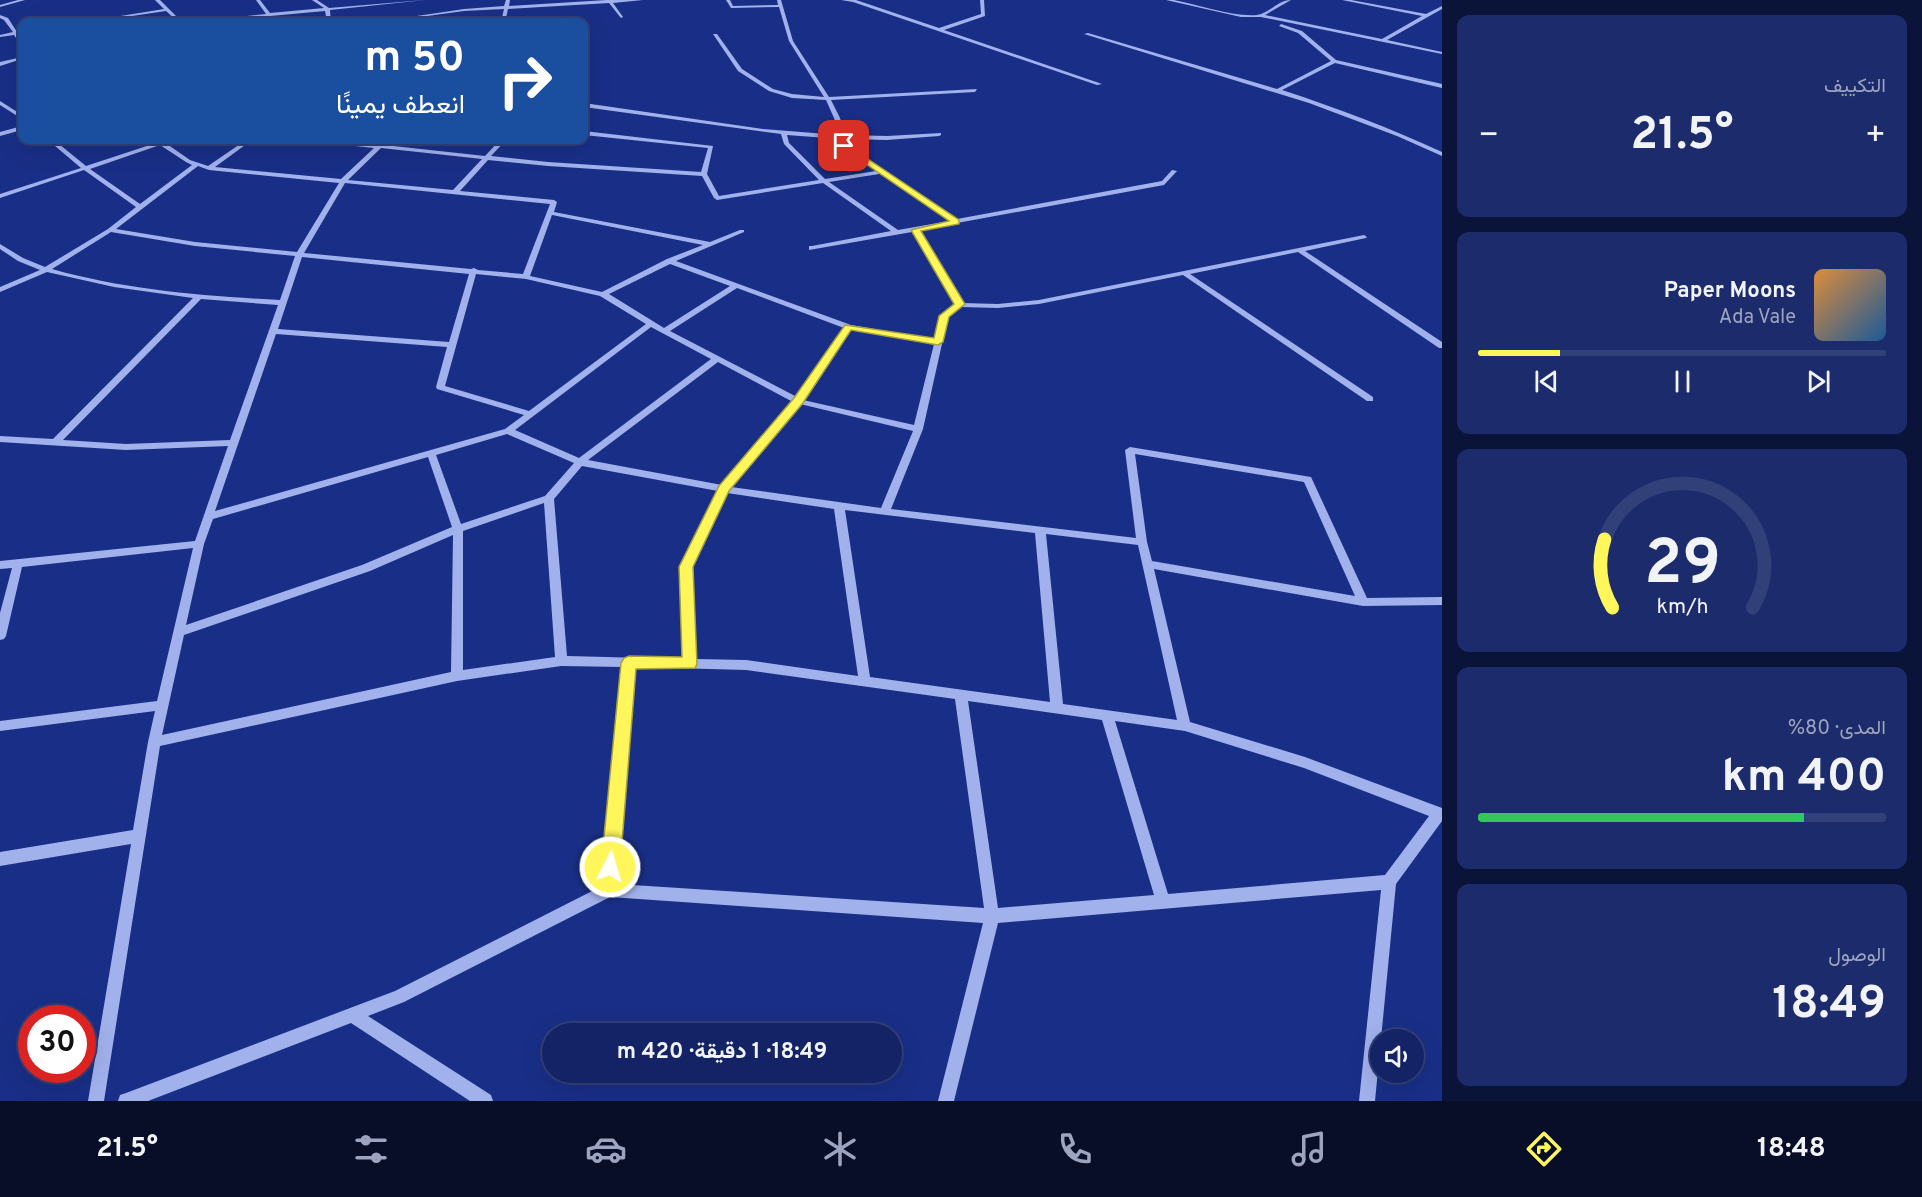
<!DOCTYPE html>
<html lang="ar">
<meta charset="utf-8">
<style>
:root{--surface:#132365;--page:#1c2b6b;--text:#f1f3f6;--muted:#9da4bf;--line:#324079;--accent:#fff65c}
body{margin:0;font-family:Overpass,Vazirmatn,sans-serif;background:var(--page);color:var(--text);direction:rtl;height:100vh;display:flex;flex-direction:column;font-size:22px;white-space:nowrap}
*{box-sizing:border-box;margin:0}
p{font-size:20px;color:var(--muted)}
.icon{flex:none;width:33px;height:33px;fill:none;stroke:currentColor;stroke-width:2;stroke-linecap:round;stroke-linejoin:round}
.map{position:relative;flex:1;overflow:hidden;direction:ltr}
.side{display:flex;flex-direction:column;gap:15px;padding:15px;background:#0a1338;width:480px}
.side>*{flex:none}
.hud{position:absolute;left:18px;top:18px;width:570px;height:126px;border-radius:12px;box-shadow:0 6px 24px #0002,0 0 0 2px var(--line);direction:rtl;background:#1a4fa0;color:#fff;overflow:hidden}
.controls{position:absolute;left:1370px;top:1029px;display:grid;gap:12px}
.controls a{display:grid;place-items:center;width:54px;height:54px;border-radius:50%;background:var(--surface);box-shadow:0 6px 24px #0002,0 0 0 2px var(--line);font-size:30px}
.speed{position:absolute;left:18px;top:1005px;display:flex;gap:12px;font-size:30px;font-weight:700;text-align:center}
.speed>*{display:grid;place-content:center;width:78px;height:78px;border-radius:50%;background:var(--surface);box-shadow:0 6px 24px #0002,0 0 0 2px var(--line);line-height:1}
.speed .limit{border:9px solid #d22;background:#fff;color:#111}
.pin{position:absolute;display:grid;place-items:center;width:51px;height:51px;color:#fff;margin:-26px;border-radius:12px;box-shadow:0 3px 9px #0006}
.me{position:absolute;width:66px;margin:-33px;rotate:5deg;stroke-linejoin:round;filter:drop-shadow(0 0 4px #0008)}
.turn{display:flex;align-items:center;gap:21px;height:126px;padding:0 24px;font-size:27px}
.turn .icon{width:78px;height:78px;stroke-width:2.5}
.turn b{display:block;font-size:42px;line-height:51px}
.big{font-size:45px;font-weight:700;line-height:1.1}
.side .widget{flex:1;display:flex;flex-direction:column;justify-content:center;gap:9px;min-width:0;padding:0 21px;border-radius:12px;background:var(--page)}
.side .dial{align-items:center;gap:0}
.dial svg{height:156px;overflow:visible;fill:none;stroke:var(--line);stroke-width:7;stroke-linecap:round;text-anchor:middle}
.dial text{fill:var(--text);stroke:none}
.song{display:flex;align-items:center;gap:18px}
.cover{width:72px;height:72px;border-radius:9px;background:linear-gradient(135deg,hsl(30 70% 55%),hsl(210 70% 35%))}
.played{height:6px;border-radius:3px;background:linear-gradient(90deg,var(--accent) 20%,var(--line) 20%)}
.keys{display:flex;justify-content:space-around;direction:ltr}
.heat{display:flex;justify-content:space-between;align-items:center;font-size:33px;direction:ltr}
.charge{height:9px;border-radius:4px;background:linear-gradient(90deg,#34c759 80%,var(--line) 0)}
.trip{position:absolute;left:542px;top:1023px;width:360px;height:60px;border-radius:30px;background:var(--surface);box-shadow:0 6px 24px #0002,0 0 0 2px var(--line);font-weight:700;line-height:60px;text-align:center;direction:rtl}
.tabs{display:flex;height:96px;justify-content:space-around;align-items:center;background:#080e28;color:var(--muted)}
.tabs .icon{width:42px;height:42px}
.tabs .on{color:var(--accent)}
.tabs b{font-size:27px;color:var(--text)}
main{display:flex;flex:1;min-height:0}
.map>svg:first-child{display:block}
</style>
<main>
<section class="side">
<div class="widget"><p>التكييف</p>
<div class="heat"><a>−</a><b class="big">21.5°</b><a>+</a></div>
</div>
<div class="widget">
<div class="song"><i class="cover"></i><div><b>Paper Moons</b><p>Ada Vale</p></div></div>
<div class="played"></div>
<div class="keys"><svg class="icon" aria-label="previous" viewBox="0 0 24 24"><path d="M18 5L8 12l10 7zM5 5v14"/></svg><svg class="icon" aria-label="pause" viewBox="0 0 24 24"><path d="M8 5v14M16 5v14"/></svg><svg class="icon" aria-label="next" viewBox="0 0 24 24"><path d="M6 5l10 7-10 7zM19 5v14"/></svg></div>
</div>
<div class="widget dial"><svg viewBox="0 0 100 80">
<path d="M14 69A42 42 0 1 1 86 69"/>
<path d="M14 69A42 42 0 0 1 10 34" stroke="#fff65c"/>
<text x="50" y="56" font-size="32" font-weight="700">29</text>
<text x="50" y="72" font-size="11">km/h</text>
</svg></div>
<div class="widget"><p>المدى · 80%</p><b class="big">400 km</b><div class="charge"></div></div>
<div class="widget"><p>الوصول</p><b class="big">18:49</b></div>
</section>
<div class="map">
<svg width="1442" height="1101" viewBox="0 0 1442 1101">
<rect width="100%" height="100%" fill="#192f87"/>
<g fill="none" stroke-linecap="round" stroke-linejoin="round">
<path fill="#a1b1ec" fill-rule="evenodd" d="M18,0H25L0,7V5Z
M155,0H160L182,22H178L166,11L91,22H83L164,9Z
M256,0H260L270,13L324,8L312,0H317L329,8L425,0L330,10L331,22H327L325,11L203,22H192L266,14Z
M506,0H510L509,6L607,0H643L613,3L623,17L621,18L609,3L508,9L505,22H501L504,9L464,11L384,22H376L464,9L504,6Z
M726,0H730L733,6L778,5L777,0H781L793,41L829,97L977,89L975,92L831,100L840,118L845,135L887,136L941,133V135L939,136L887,140L846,139L847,145L957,219L1162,181L1172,170L1177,171L1164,185L919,230L963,303L998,304L1039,300L1364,235L1367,237L1366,238L1305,251L1442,342V348H1439L1298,252L1190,274L1373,397V401H1367L1183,275L1039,304L998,308L962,307L948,317L923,429L891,509L1136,538L1125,450L1130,447L1311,477L1367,598L1442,597V605L1363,606L1154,569L1190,722L1305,757L1442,808V821L1396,884L1375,1101H1359L1381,890L998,923L954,1101H938L983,923L610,897L404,1002L368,1016L491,1095L493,1101H470L351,1023L148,1101H118L120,1095L126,1093L395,991L602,886L623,667L561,666L457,681L160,746L104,1101H88L131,844L0,866V852L133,830L148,742L155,711L0,731V721L157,701L193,548L22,567L6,636L4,639L0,640V613L12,568L0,569V561L195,541L228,446L126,450L0,442V436L53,439L193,298L114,287L47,272L0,292V287L40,270L18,261L0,249V244L23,258L45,267L108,229L136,207L84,170L0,198V194L81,168L48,140H54L86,166L156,143L153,140L164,142L190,160L208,166L246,140H252L215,167L341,179L374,148L317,142L314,140L378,145L383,140H389L384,145L485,156L500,140H506L491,156L548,162L701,172L708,148L584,135V131L713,146L707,174L719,196L819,180L784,144L781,134L584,107V103L763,129L839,135L834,118L826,100L792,98L769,91L738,71L713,34H717L742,69L773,89L792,94L824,97L789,41L779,7L731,8ZM787,135L840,139L842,147L876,171L825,179L789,143ZM160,145L186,162L192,165L140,204L90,169ZM381,148L482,159L453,190L348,180ZM488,160L548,166L702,176L714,198L717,200L823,183L891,231L812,246H809V250L912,232L956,304L940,316L935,339L851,325L676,261L744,232V230H740L710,242L554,212L557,202L554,200L460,191ZM198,166L209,170L339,183L297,252L195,242L116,229ZM879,174H880L949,221L898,230L829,182ZM345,183L550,204L523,274L478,270L474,268L471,269L304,253ZM552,215L703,245L667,259L602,292L530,276ZM111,232L195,246L295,256L280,300C204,296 126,290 52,269ZM302,257L469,274L449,342L278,329ZM670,264L730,286L664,328L609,294ZM476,274L526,279L600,296L646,324L529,411L445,386ZM737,288L844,328L797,397L670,331ZM201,299L278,305L230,440L126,444L63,440ZM651,327L711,359L579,458L515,430ZM851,330L934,344L914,425L803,400ZM276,334L447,347L436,387L437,389L524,415L505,429L215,511ZM718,362L793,402L722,485L588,460ZM800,404L913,431L881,508L731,487ZM507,434L574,463L545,496L461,524L436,455ZM1135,454L1304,482L1355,596L1152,561L1147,542ZM428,457L452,527L362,565L186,625L204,544L213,519ZM582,466L718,491L681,567L684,659L567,656L554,499ZM727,493L834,509L858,676L746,660L696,659L691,567ZM544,503L555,657L463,670V531ZM845,510L1035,533L1050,702L870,677ZM1046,534L1138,545L1177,720L1063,704ZM453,535L451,672L162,735L184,635L370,571ZM635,667L746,670L955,699L984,908L617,884ZM968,701L1102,720L1154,895L998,908ZM1115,721L1185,731L1304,768L1429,816L1385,875L1168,894Z
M841,0H856L939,28L981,14L980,0H984L985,16L944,30L1102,84L1097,85L853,2Z
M1166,0H1174C1199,5 1232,17 1257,15C1270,13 1278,0 1291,0L1265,15L1382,39L1422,16L1342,0H1351L1426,14L1442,6V9L1387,40L1442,52V54L1261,17H1241Z
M0,15L8,18L17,32L22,31V33L18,34L22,40V44H20L14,35L0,37V35L13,32L4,20L0,18Z
M1281,24L1302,31L1336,60L1442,84V88L1335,63L1282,90C1337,108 1390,128 1442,152V156L1397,136L1309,103L1084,34L1088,33L1277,89L1331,61L1298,33L1279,26Z
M22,57V59L0,66V62Z
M0,101L22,115V119L0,105Z
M22,126V130L0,136V132Z"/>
</g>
<path fill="#fff65c" stroke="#a6a03c" stroke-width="1.5" d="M844,143L959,220V224L921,231L965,304L949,317L943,342L938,345L851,330L803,403L729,491L693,567L697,664L695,668L636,669L620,867L617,873L610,876L604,873L601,867L621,663L624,658L629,656L682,657L679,567L719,486L794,398L845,325L934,338L939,316L954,304L911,230L949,221L841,147L840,146Z"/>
</svg>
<div class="controls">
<a><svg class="icon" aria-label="sound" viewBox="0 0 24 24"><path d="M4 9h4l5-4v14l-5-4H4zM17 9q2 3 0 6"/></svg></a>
</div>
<div class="speed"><div class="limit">30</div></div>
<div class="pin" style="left:844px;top:146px;background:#d93025"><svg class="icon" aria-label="arrive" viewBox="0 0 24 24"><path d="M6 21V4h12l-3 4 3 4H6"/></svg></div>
<svg class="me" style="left:610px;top:867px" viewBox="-20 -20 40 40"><circle r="17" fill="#fff65c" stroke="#fff" stroke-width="3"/><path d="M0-11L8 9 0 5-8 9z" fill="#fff"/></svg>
<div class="trip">18:49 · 1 دقيقة · 420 m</div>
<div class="hud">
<div class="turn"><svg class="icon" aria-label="right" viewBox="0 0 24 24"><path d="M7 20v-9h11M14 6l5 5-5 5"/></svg><div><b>50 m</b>انعطف يمينًا</div></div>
</div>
</div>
</main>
<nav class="tabs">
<b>18:48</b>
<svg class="icon on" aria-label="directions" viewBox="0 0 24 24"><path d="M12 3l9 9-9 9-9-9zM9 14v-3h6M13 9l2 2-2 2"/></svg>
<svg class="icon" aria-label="music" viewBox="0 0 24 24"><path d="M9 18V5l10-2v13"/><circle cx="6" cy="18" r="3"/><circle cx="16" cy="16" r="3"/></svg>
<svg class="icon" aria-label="phone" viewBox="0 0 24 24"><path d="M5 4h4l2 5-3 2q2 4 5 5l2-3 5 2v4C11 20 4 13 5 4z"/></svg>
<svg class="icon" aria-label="climate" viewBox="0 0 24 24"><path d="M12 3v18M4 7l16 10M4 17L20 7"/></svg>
<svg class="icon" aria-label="car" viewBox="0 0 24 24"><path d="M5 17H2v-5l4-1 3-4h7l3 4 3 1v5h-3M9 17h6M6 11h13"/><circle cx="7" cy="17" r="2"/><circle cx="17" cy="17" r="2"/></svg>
<svg class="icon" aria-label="filters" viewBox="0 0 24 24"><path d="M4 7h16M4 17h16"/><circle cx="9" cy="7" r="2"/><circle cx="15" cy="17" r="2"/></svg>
<b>21.5°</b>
</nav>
